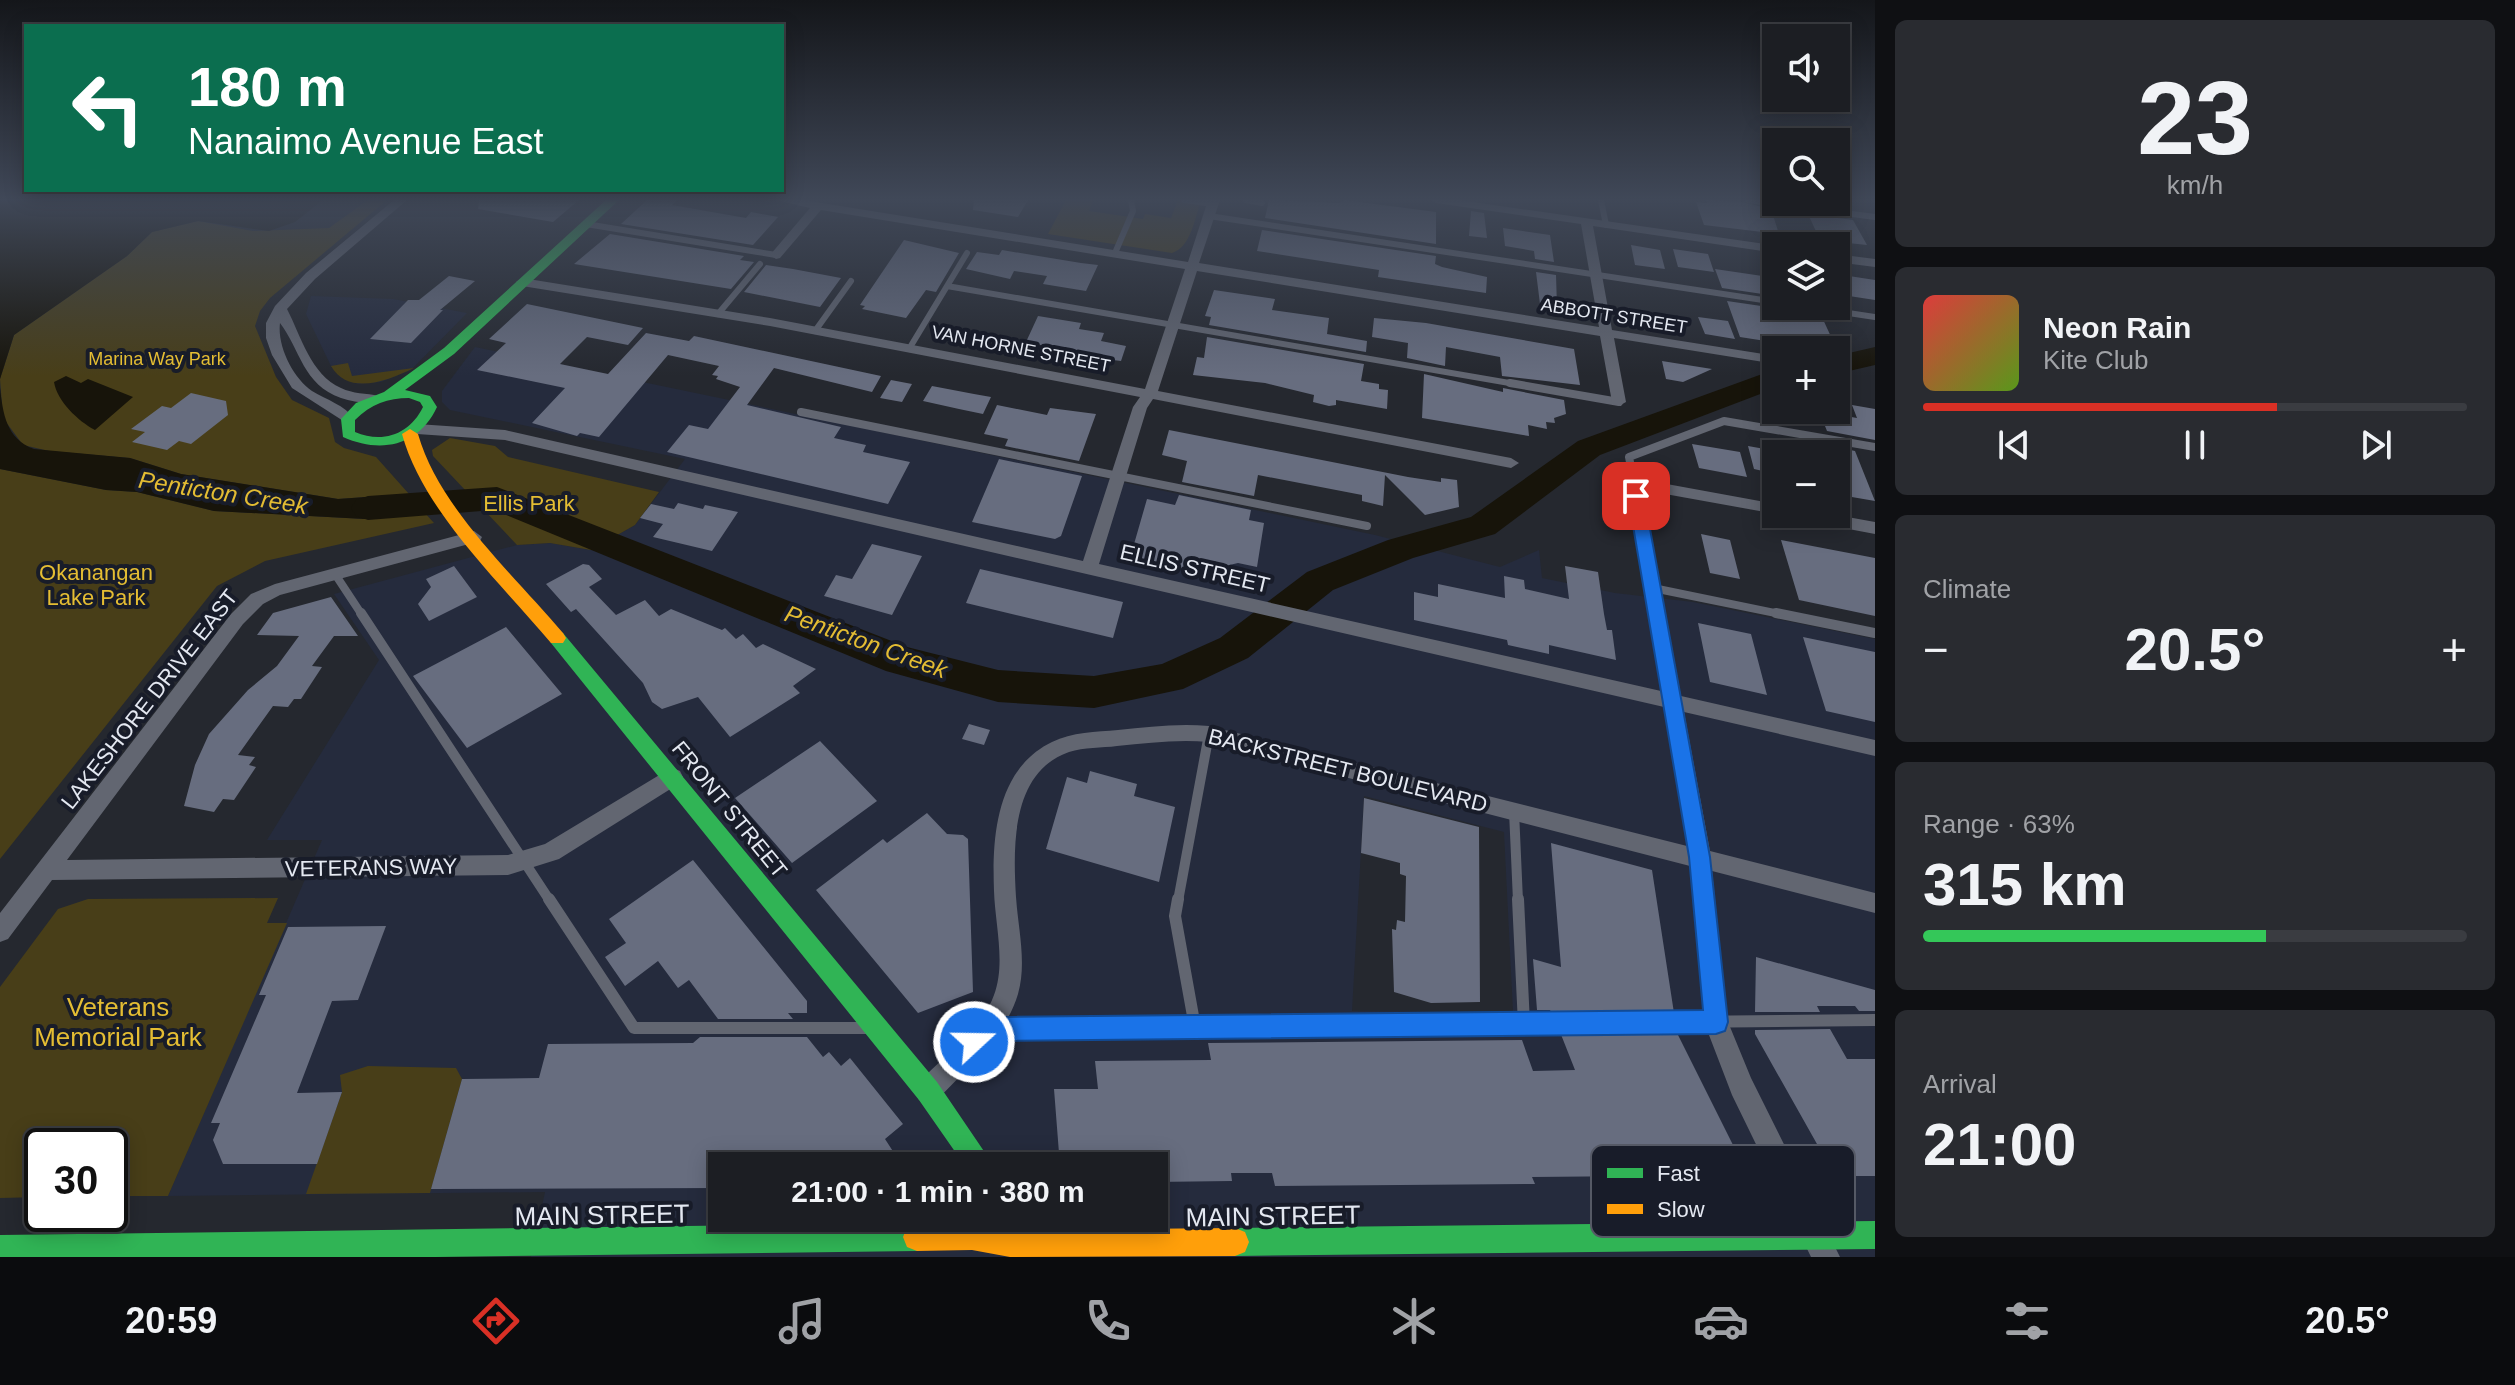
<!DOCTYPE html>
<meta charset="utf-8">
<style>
:root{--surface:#1c1e23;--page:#292b30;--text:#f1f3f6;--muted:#a0a2a6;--line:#3a3c41;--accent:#d93025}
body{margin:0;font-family:Helvetica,sans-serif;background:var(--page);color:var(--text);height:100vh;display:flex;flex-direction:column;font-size:30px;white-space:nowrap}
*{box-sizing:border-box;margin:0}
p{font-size:26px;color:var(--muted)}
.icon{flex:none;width:44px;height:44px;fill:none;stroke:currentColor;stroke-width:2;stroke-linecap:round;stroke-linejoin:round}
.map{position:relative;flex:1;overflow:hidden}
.side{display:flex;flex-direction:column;gap:20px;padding:20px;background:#0f1013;width:640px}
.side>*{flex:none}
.banner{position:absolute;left:24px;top:24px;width:760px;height:168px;border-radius:0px;box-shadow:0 4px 20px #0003,0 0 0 2px var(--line);background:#0b6e4f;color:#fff;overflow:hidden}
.controls{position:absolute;left:1762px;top:24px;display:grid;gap:16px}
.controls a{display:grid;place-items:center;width:88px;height:88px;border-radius:0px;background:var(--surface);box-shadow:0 4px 20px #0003,0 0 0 2px var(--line);font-size:40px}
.speed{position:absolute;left:24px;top:1128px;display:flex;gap:16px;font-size:40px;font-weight:700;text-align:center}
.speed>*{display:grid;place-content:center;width:104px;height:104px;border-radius:50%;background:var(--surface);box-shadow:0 4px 20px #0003,0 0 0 2px var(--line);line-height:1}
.speed .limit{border:4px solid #111;border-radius:12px;background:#fff;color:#111}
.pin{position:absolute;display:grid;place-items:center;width:68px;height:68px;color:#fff;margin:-34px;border-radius:16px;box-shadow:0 4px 12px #0006}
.me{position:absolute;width:88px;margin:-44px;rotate:69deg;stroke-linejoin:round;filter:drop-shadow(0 0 6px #0008)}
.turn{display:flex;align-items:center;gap:28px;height:168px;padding:0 32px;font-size:36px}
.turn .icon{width:104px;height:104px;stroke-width:2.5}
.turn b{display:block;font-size:56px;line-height:68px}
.big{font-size:60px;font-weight:700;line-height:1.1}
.side .widget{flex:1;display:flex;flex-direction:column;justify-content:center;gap:12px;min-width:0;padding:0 28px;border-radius:12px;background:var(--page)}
.side .dial{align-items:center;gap:0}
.dial b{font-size:104px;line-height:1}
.song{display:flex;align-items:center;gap:24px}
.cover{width:96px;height:96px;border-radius:12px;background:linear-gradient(135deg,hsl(0 70% 55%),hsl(90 70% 35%))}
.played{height:8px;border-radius:4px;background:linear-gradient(90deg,var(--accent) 65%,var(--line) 65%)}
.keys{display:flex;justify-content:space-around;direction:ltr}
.heat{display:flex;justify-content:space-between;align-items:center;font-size:44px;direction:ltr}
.charge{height:12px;border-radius:6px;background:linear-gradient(90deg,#34c759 63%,var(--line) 0)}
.trip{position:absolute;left:708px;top:1152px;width:460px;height:80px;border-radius:0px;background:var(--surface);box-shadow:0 4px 20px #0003,0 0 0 2px var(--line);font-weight:700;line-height:80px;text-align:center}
.tab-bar{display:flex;height:128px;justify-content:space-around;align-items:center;background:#0b0c0e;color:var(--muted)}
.tab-bar .icon{width:56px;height:56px}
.tab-bar .selected{color:var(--accent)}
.tab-bar b{font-size:36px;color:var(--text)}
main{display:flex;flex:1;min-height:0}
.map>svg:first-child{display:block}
</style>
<main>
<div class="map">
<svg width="1875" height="1257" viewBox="0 0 1875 1257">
<rect width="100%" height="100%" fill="#25282f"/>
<path fill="#252b3d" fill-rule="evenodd" d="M311,296L393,299L467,313L411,370L381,382L358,384L340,377L331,366L306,314Z
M475,347L1375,535L1500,567L1539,550L1542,578L1615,593L1693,602L1875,639V1257H531L545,1192L168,1196L322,840H267L379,660L334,594L517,545L550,543L591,550L635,525L685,459L450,410L442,402V391ZM1364,796L1504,832L1513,1012L1352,1011ZM722,1166H1154V1218H722Z"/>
<path fill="#483e18" d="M368,200H387L270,298L260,311L255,326L276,377L292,400L329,418L335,442L344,448L376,457L409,494L338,499L181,474L130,458L49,451L23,445L3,418L0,379L14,335L127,256L152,232L198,221L253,231L329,228Z
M1066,200H1093L1089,211L1143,219L1145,214L1171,218L1178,200H1201C1195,218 1191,247 1172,253L1048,234Z
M348,363L352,376L414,368C389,380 349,397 331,366Z
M450,438L495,446L508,457L659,492L635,525L591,550L550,543L517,545L433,456L432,450Z
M0,469L106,490L137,492L214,511L365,519L424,512L434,523L265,561L217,586L0,859Z
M278,898L267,923H287L168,1196H110V1146H42V1197L0,1198V987L58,909L88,899Z
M368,1066L456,1068L462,1079L430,1193L306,1194L342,1092L340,1075Z"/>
<path fill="#17140a" d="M0,200H323L295,222L269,231L198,221L152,232L127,256L14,335L0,379Z
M66,376L81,383L88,379L133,397L95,430C78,421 57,401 54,382Z
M0,388C3,413 6,439 34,449L130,458L181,474L338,499L409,494L424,512L365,519L214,511L137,492L106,490L0,469Z"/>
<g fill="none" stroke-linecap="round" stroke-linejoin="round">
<path fill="#17140a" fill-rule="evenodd" d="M1875,347V365L1836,374V356Z
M1776,369V388L1600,455L1495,534L1413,558L1333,590L1248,658L1183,689L1094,708L998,702L886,671L494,510L368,520L356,516L351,508L356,500L368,496L497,487L907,647L998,670L1094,676L1162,664L1220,638L1307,572L1388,540L1471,517L1578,441Z"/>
</g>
<path fill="#676d7f" d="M479,200H579L553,222L478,209Z
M647,200H677L672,205L746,218L751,212L778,217L753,245L621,224Z
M974,200H1028L1018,217L973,210Z
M1269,200L1339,203L1344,200L1436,212V244L1265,218Z
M1706,200L1742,202L1771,209L1779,234L1704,225L1696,202L1707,203Z
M1471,211L1484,213L1487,238L1469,236Z
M1808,214L1853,220L1867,245L1820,240Z
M1503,228L1550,235L1554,262L1535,259L1534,251L1505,246Z
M1262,230L1436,256L1435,264L1442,267L1487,277L1486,293L1378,277L1379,270L1257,251Z
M610,234L744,256L740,260L754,262L731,289L574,264Z
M904,240L959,253L936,292L926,290L906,318L862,309L865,306L860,305Z
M1631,245L1660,250L1665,269L1635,265Z
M1673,249L1708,254L1714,272L1678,267Z
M1002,250L1081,263L1098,265L1086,291L1043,284L1047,276L1014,271L1010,279L966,269L977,252L999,255Z
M766,265L793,269L841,278L820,307L744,292Z
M1715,269L1776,278V296L1722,288Z
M1536,272L1556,275L1557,307L1540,304Z
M1836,274L1875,280V300L1836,294Z
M449,276L475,281L440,310H443L411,343L370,339L408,300H419Z
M1214,290L1275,299L1272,310L1329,318L1327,334L1367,341L1366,352L1209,325L1211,317L1205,316Z
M1727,301L1775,308L1796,306L1800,312L1821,315L1833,341L1828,340L1829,344L1789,338L1792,345L1740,337Z
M527,304L643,328L628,345L587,337L560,364L608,374L646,333L689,341L694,336L881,376L872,392L774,368L747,405L841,427L834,438L866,445L863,452L910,462L888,504L667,452L689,425L708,429L740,387L716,379L718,376L712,375L719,366L668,355L599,437L580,433L577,436L532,423L565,388L477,370L506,343L489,339Z
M1038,316L1081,323L1079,329L1104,333L1101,341L1126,346L1121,361L1073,355L1075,352L1026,342Z
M1698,317L1728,321L1735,339L1705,334Z
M1374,318L1426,323L1574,349L1580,385L1502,376L1500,357L1446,347L1445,366L1407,358L1408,343L1372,337Z
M1207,337L1364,364L1361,381L1379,384V389L1388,390L1387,409L1336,400V405L1329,406L1313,402L1314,395L1265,383L1193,375L1197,357L1204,358Z
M1662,361L1712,369L1683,382L1666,379Z
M1424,374L1503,392V388L1564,400L1566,414L1554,418L1555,423L1546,422L1547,429L1528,425L1529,436L1422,418Z
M891,380L912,384L902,402L880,398Z
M932,386L974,394L991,397L983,414L959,409L923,401Z
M191,393L226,401L228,415L191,444L179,441L167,450L132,442L145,432L131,429L162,406L171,408Z
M997,405L1047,415L1050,408L1096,414L1079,461L1005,446L1008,439L984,434Z
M1852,405L1875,409V440L1827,431L1819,411L1836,414V406L1840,415L1857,418Z
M1169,430L1408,477L1441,482V478L1457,480L1459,507L1425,515L1385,475L1383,506L1362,501V495L1258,475L1254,496L1182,482L1187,461L1162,455Z
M1692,444L1740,452L1747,477L1699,468Z
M1748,446L1776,451V474L1754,469Z
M1836,447L1855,451L1875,501L1846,496L1836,469Z
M999,459L1082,476L1061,536L1055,539L972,522Z
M1179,495L1251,510L1249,520L1264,523L1257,567L1238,563L1221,567L1189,560L1187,570L1130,558L1147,499L1175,505Z
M678,503L703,509L705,505L738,512L712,551L653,537L663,524L640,518L651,504L674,509Z
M1701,534L1730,540L1740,579L1710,573Z
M1781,540L1875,558V616L1799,600Z
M872,544L922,556L892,615L824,596L836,575L852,579Z
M583,564L589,565L602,579L589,587L616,615L645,600L659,616L671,609L722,630L725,628L736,639L743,634L756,648L763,644L816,669L793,686L800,693L730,737L698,697L662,709L652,702L643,683L576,609L571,612L546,584Z
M454,566L477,597L429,621L418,604L431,587L426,579Z
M1565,566L1598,572L1604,614L1607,630H1612L1616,660L1549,645V654L1508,645L1507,640L1414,620V592L1438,597V584L1505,598L1504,576L1524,580L1525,589L1569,599Z
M980,569L1123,602L1113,638L966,603Z
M331,597L358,636H334L312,666L322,667L301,699H294L288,707L273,706L238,755L255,757L249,765L256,767L234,800L223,799L214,812L184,806L195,765L209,734L248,690L277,666L299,636L257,635L273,613Z
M1698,623L1751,634L1767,695L1710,682Z
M506,627L562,694L467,748L413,676Z
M1803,637L1875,652V722L1826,711Z
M969,724L990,730L984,745L962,739Z
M820,741L877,801L792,863L735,798Z
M1090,771L1137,784L1134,796L1175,807L1159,882L1046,849L1067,777L1087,783Z
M1364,798L1479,827L1480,1002L1431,1003L1394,992L1392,929L1396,930L1397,920L1405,922L1406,876L1400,874V863L1361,853Z
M927,813L947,834L963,835L968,839L973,992L918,1013L816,890L883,839L887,843Z
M1551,843L1652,870L1674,1013L1552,1014L1550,1010H1537L1533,959L1561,967Z
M693,860L807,1001V1013H788L793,1019H718L689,980L678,988L658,961L625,986L605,957L626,943L609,919Z
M386,926L358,1000L332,1001L297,1093L342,1092L317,1164H223L213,1140L220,1123H211L266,995H259L288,927Z
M1756,957L1875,990V1011H1859L1855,1006H1817L1820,1012H1755Z
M1830,1029L1847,1059H1875V1176H1835L1755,1034V1030Z
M1676,1031L1748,1175L1532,1177L1535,1184L1275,1186L1272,1173H1231L1232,1181L1154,1182V1166H1060L1054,1089H1098L1095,1061L1211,1060L1208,1043L1522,1040L1533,1071L1575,1070L1560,1032Z
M700,1037H807L823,1057L829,1052L841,1066L850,1058L903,1124L885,1139L898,1159L890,1166H722V1188L431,1189L462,1079L539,1078L548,1044L693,1043Z"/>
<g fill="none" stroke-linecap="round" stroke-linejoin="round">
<path stroke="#626671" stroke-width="6" d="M1184,200L1213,204
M1246,200L1262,203
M1601,200L1606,225
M1748,200L1875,217
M1209,216L1776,302
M586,224L776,255
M1115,253L1133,211L1131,200
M947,286L1521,385
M1802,306L1875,317
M718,314L760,264
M815,331L851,281
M909,349L967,253"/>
<path stroke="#626671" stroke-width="8" d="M1510,383L1619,402
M801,412L1367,526
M1634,483L1629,457L1724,421L1875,447
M335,574L362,615
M1653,588L1785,615"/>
<path stroke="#626671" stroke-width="10" d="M361,613L550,901
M1776,613L1875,633
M1514,811L1518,901
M1178,901L1209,734"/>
<path stroke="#626671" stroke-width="12" d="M549,899L634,1028H867
M1178,899L1175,916L1195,1027
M1518,899L1524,1024
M993,1029L1875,1020"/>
<path fill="#626671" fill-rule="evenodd" d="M394,200H407L315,279L287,309C301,336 311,375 341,388C353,394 366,393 379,396V402C367,404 353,402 341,398C303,385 300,349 280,323C277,346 293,378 312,391C327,400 344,405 355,419L348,424L292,388L272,355L266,338V323L275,306L306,273Z
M776,200H803L1188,262L1208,200H1220L1199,263L1599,327L1581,224L1436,203L1430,200H1459L1779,246H1776V253L1593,226L1612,330L1776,356V364L1614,338L1626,402L1619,406L1612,402L1600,336L1197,271L1158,391L1511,458L1519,463L1511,468L1153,399L1147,408L1099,564L1661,691L1626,483L1634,478L1776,504V514L1643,490L1681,696L1875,740V756L1684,712L1710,851L1875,893V913L1712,871L1728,1022L1751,1078L1840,1257H1811L1732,1095L1704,1022L1690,866L1209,742C1178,739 1148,743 1117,746C1102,748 1084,747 1069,752C1011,772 1013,847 1016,897C1018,928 1027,963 1018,994C1005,1038 967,1068 937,1100L928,1104L919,1100L915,1091L919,1082C944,1056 982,1029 994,995C1006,963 995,924 994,891C992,837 996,769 1052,742C1072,732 1096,732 1118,730C1148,727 1178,723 1209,726L1687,846L1664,707L505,440L417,434L410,429L417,424L505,430L1083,561L1133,407L1140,397L770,326L522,286L516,282L522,278L770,318L1145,389L1185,269L821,210L780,258L776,259L770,255L810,208Z
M1836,254L1875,259V267L1836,262Z
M1793,514H1831L1875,522V534L1801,520Z
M474,531L482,537L480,541L280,595L263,604L243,624L67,860L508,855L545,844L666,771L673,768L680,771L683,777L680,783L559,859L508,875L52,880L8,939L0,942V913L231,614L251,594L275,584Z"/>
<path fill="#30b455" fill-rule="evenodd" d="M606,200H619L454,354L405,390L430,396L437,407C419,446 381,454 343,437L341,419L356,403L384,392L444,348ZM409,398L420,402L423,407C410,434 383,444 355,432V420C371,404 388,398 409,398Z
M557,631L563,633L937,1082L994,1166H965L919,1100L551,643L548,638L551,633Z
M1875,1221V1249L1235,1256L1225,1252L1221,1242L1225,1232L1235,1228Z
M917,1223L927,1227L931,1237L927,1247L917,1251L436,1257H0V1235Z"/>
<path fill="#ff9f0a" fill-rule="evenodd" d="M410,429L418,434C439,508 514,575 563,633L566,638L563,643H551C500,582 423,511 402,434Z
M972,1222L1014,1230L1235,1228L1245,1232L1249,1242L1245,1252L1235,1256L1010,1257L972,1250L917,1251L907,1247L903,1237L907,1227L917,1223Z"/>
</g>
<linearGradient id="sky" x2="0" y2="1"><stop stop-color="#14161a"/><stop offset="0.53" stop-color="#404858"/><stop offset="1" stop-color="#404858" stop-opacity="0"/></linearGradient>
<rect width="1875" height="376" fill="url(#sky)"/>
<path fill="#1a73e8" stroke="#114b97" stroke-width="2" d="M1636,491L1644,496L1710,857L1728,1022L1725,1031L1716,1034L991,1041L974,1054L965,1050L961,1042L977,1020L985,1017L1703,1010L1689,857L1628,496Z"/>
<g text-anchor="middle" stroke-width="8" stroke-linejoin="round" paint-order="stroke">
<g font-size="18" fill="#e4e8f1" stroke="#181c29">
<text transform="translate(1614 316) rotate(9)" y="6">ABBOTT STREET</text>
<text transform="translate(1021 349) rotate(11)" y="6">VAN HORNE STREET</text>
</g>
<g font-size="18" fill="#e4bd33" stroke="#181c29">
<text x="157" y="365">Marina Way Park</text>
</g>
<g font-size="22" fill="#e4bd33" stroke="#181c29">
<text x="529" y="511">Ellis Park</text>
<text x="96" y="580">Okanangan<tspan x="96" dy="25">Lake Park</tspan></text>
</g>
<g font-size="22" fill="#e4e8f1" stroke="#181c29">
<text transform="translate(1195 568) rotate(13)" y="8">ELLIS STREET</text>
<text transform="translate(149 699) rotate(-52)" y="8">LAKESHORE DRIVE EAST</text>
<text transform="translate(1348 770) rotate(14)" y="8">BACKSTREET BOULEVARD</text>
<text transform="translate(730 809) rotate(51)" y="8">FRONT STREET</text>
<text transform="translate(371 867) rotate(-1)" y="8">VETERANS WAY</text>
</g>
<g font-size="24" font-style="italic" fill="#e3bc33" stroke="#181c29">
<text transform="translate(223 493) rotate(9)" y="8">Penticton Creek</text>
<text transform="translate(866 642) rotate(20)" y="8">Penticton Creek</text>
</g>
<g font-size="26" fill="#e4bd33" stroke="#181c29">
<text x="118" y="1016">Veterans<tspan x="118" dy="30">Memorial Park</tspan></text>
</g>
<g font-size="26" fill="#e4e8f1" stroke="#181c29">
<text transform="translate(602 1215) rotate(-1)" y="9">MAIN STREET</text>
<text transform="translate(1273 1216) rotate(-1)" y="9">MAIN STREET</text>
</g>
</g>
<rect x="1591" y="1145" width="264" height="92" rx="12" fill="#181c29" stroke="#555965" stroke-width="2"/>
<rect x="1607" y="1168" width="36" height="10" fill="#30b455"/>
<rect x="1607" y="1204" width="36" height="10" fill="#ff9f0a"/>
<g font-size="22" fill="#e4e8f1">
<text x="1657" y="1181">Fast</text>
<text x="1657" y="1217">Slow</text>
</g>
</svg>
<div class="controls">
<a><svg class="icon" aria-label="sound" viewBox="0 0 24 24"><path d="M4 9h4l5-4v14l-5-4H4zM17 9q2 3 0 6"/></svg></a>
<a><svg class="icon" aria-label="search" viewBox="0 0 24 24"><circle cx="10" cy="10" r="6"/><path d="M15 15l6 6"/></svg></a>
<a><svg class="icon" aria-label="layers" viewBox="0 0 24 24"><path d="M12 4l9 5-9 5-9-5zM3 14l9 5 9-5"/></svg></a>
<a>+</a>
<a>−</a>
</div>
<div class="speed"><div class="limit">30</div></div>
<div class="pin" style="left:1636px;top:496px;background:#d93025"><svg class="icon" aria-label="arrive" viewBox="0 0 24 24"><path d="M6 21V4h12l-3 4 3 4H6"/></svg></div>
<svg class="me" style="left:974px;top:1042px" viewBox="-20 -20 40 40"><circle r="17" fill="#1a73e8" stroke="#fff" stroke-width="3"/><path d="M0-11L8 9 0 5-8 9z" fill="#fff"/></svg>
<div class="trip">21:00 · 1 min · 380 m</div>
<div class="banner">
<div class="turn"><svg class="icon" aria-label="left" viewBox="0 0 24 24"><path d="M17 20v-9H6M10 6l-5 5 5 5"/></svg><div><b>180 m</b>Nanaimo Avenue East</div></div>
</div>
</div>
<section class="side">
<div class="widget dial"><b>23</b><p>km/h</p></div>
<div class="widget">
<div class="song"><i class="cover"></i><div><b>Neon Rain</b><p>Kite Club</p></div></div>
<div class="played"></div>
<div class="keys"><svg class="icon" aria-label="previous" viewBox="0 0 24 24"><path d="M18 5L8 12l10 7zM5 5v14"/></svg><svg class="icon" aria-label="pause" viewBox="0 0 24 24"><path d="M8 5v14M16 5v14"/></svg><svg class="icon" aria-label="next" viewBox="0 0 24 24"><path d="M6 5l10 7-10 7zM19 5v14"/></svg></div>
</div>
<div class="widget"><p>Climate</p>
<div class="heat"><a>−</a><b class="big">20.5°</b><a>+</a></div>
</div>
<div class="widget"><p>Range · 63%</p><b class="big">315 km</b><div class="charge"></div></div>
<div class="widget"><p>Arrival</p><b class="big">21:00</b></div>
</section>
</main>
<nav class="tab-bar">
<b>20:59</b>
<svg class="icon selected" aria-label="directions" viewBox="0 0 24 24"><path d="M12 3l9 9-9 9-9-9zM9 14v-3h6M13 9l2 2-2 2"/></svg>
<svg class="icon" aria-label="music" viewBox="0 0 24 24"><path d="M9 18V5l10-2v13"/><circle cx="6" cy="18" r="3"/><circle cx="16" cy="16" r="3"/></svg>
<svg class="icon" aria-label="phone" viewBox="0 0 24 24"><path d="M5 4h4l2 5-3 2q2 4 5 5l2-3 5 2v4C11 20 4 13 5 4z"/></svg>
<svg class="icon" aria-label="climate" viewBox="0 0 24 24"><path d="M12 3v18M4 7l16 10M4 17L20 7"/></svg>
<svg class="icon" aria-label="car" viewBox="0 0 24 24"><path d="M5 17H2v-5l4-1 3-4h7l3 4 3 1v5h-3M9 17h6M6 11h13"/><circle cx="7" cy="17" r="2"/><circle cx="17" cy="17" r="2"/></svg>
<svg class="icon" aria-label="filters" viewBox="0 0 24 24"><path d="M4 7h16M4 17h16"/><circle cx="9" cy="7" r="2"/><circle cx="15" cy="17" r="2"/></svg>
<b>20.5°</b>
</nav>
